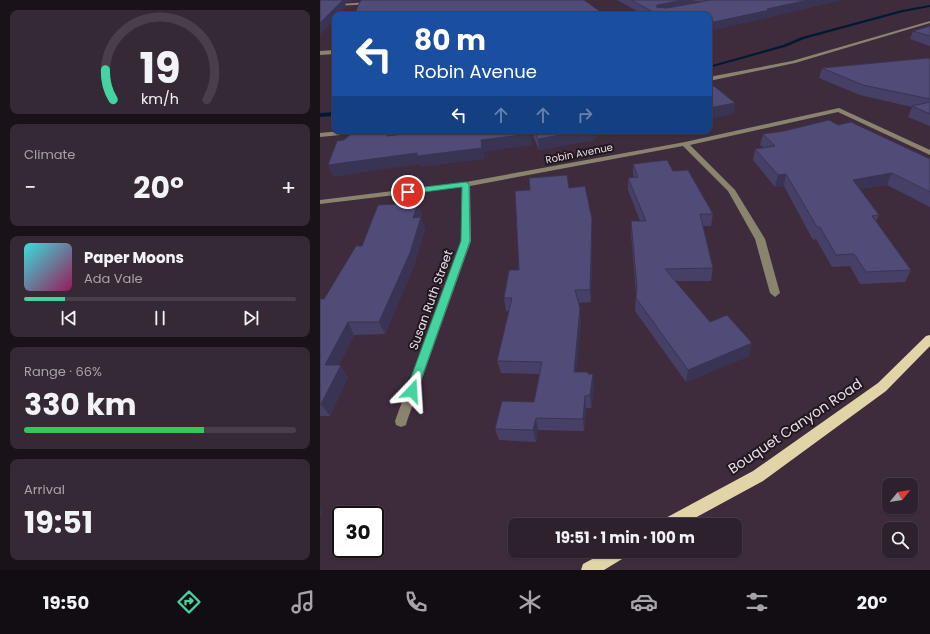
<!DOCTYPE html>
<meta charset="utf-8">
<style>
:root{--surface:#2e212e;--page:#362936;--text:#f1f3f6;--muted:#a7a3aa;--line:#493e4a;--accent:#43d4a0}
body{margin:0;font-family:Poppins,sans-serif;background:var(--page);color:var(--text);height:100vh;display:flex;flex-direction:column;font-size:15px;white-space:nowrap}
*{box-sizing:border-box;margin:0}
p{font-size:13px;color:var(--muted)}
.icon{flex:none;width:22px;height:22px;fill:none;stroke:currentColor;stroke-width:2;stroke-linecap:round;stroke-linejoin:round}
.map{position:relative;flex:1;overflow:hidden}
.sheet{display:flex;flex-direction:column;gap:10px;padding:10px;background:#191219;width:320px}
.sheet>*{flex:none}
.guide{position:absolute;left:12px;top:12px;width:380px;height:122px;border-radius:8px;box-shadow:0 1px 3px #0004,0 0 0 1px var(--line);background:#1a4fa0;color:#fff;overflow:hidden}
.needle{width:26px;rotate:60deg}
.controls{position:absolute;left:562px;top:478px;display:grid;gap:8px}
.controls a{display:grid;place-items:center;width:36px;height:36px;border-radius:8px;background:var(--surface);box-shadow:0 1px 3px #0004,0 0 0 1px var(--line);font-size:20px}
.speed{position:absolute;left:12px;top:506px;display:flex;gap:8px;font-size:20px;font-weight:700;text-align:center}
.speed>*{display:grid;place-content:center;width:52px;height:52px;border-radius:50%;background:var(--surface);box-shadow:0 1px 3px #0004,0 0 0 1px var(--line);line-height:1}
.speed .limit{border:2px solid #111;border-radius:6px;background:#fff;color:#111}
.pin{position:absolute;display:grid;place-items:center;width:34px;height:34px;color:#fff;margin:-17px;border:2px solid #fff;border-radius:50%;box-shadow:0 1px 4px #0007}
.me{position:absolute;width:44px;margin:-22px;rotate:20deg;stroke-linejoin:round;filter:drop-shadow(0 0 3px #0008)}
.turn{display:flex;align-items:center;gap:14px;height:84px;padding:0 16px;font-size:18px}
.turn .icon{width:52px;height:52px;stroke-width:2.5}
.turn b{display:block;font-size:28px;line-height:34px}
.lanes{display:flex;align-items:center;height:38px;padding:0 16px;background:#0003;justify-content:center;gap:20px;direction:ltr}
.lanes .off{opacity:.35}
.big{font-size:30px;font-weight:700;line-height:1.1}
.sheet .widget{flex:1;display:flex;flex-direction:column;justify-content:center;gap:6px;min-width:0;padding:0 14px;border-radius:8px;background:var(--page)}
.sheet .dial{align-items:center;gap:0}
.dial svg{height:104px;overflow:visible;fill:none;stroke:var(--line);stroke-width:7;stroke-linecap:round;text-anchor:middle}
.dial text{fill:var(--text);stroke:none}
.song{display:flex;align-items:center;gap:12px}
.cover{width:48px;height:48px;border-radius:6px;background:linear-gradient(135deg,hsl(180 70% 55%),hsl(330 70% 35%))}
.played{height:4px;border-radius:2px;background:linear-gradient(90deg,var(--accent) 15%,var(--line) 15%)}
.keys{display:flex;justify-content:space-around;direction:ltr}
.heat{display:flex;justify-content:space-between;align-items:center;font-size:22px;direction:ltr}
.charge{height:6px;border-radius:3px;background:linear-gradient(90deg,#34c759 66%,var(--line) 0)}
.trip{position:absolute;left:188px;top:518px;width:234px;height:40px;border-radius:8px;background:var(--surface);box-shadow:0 1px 3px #0004,0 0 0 1px var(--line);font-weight:700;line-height:40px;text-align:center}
.tabs{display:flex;height:64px;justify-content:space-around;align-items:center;background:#120d12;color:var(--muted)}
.tabs .icon{width:28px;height:28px}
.tabs .on{color:var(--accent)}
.tabs b{font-size:18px;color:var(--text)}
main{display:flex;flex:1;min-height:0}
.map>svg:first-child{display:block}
</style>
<main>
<section class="sheet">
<div class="widget dial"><svg viewBox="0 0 100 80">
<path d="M14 69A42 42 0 1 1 86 69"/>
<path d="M14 69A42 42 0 0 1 8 46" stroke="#43d4a0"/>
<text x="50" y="56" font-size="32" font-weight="700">19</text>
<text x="50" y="72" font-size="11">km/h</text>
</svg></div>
<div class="widget"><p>Climate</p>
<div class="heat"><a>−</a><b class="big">20°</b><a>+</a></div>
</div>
<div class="widget">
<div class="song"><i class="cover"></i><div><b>Paper Moons</b><p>Ada Vale</p></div></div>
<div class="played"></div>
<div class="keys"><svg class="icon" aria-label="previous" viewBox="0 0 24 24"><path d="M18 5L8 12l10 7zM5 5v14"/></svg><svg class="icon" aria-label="pause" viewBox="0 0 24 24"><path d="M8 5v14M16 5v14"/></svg><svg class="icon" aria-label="next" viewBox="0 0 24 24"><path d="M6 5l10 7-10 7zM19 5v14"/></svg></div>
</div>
<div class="widget"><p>Range · 66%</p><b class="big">330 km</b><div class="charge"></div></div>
<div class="widget"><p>Arrival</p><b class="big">19:51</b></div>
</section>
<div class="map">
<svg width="610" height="570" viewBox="0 0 610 570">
<rect width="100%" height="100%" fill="#3e2c3d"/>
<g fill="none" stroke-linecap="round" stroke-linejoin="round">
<path fill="#001b31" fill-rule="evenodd" d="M610,5V7L583,12L484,39L465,47L389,68V66L463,45L482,37L582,10Z
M15,112V116L0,117V113Z"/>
<path fill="#8a836e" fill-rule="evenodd" d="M52,2L51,4L0,7V5Z
M610,21V23L475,63L389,81V77L472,61Z
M15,50V54L0,55V51Z
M519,108L610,150V155L518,112L370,145L415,190L445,239L460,293L455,297L450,293L435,239L408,191L363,146L150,186L151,241L87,421L86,425L81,427L76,425L75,421L141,241L142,187L0,204V200L146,182L365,142Z
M20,131H44L41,133L0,137V133Z"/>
<path fill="#e1d4a7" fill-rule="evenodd" d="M610,335V346L566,391L443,481L362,525H340L342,520L433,471L558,383L606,336Z
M287,551H310L307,556L284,570H261L263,564Z"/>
</g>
<path fill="#464066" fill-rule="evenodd" d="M297,0H521L449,17L448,18L389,15H324ZM374,1L381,2L373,3Z
M610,26V46L590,39L593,31Z
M610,59V126L588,117L592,107L540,95L499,78L502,68Z
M518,125L610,159V207L567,185L540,189L559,215L556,221L591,270L585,282L540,284L530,266L512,267L496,239L493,240L464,186L455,187L433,160L435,149L444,148L440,145L443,134Z
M211,131H277V137L274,138V140L219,150Z
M313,164L353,171L393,214L391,226H383L393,268L391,281H355L390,322L429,356L366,382L315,311L316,293L311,233V221H320L308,190V178L314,177L313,175Z
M249,188L272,219V231L271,302L258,303L261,321L256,372L268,374L274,386L271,408H266L264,431L218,430L216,442L179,440L175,429L214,402L220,374L181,373L177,361L189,311H186L184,298L199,270Z
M102,214L101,218L105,229L94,266L65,334L34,335L19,365L28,377L10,416H0V299H4L42,246Z"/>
<path fill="#393453" d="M0,0H33L31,2H25L26,7L19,15H15V19L0,35Z
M363,0H374L373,6L337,14L336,7L337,5Z
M488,0H521L449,17L448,18L389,31V23Z
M10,65H15V75H14Z
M415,103L414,114L389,119V108Z
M68,131H69L72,141L67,136Z
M263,131H277V137L274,138V140L219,150L218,139Z
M210,134L212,145L163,152L165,159L100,167L99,164L13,177L8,165L161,140Z
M572,173L567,185L529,191L533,180Z
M466,174L464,186L455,187L458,175Z
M98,203L102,214L101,218L105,229L94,266L65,334L59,322Z
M272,219V231L271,302L270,290Z
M260,308L261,321L255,384L254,372Z
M28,322L34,335L13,377L5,365Z
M432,343L429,356L366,382L368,370Z
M21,365L28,377L10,416L1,404Z
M273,374L274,386L271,408L270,395Z
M265,396L266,408L264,431L263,419Z
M216,418L218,430L216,442L213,430Z
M0,505L2,514L0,515Z"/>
<path fill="#514b77" stroke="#393453" d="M0,0H23L0,23Z
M41,0H264L285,15H34Z
M311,0H363L337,5L336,7L347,8L391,0H488L447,9L450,10L389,23V15H339Z
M610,26V36L593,31Z
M15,54V65H10Z
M608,58L610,59V99L543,85L502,68Z
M394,86L415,103L389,108V87Z
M610,102V114L592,106Z
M509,120L518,125L531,122L610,159V192L572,173L533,180L559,215L552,216L591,270L546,272L534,254L516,255L500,227H497L466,174L458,175L435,149L455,146L443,134L464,131Z
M56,131H68L67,136L110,131H209L210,134L161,140L162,148L97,156V153L8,165L17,141L24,140L31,134Z
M214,131H263L218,139Z
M347,160L353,171L368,170L393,214H380L393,268L345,269L390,322L407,315L432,343L368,370L316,298L317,287L311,221H326L308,178L318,177L313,164Z
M247,175L249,188L265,186L272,219L270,290H255L260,308L254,372H268V374H273L270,395L265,396L263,419L216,418L213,430L175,429L182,401L214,402L222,362L177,361L192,298H184L189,270H199L195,191L210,190L209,178Z
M98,203L93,218L101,217L90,253L59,322H28L5,365H21L1,404H0V299H4L36,246H42L58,205Z"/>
<path fill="#43d4a0" stroke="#2c8a68" d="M146,182L149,184L150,241L97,391L96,394L92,396L88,394L86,391L141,241L142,187L88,194L84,192L88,189Z"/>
<g text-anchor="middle" stroke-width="4" stroke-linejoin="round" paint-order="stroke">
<g font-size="10" fill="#eadee9" stroke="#20171f">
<text transform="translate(259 153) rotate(-11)" y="4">Robin Avenue</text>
</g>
<g font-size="12" fill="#eadee9" stroke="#20171f">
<text transform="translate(111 300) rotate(-70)" y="4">Susan Ruth Street</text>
</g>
<g font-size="14" fill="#eadee9" stroke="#20171f">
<text transform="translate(475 426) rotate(-34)" y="5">Bouquet Canyon Road</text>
</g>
</g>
</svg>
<div class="controls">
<a><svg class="needle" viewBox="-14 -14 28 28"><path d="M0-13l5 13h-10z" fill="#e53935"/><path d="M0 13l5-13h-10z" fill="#a7a3aa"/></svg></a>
<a><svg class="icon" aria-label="search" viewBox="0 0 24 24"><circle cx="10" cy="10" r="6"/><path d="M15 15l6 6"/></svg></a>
</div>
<div class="speed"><div class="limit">30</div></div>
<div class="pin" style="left:88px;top:192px;background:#d93025"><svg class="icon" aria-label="arrive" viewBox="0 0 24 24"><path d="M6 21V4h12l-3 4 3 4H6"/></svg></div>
<svg class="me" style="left:92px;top:391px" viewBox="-20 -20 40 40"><path d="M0-17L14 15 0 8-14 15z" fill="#43d4a0" stroke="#fff" stroke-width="4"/></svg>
<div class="trip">19:51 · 1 min · 100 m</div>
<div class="guide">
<div class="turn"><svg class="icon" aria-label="left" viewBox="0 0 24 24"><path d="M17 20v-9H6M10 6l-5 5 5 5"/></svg><div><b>80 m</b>Robin Avenue</div></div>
<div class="lanes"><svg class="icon" aria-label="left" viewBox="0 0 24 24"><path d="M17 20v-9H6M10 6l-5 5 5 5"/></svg><svg class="icon off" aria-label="ahead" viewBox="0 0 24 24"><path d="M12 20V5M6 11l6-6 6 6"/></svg><svg class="icon off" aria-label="ahead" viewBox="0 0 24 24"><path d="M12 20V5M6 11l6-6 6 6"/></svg><svg class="icon off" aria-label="right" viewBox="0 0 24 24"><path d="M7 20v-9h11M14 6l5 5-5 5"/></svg></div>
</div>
</div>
</main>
<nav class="tabs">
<b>19:50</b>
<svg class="icon on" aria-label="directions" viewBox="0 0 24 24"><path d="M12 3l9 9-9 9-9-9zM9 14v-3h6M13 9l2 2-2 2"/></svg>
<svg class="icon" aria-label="music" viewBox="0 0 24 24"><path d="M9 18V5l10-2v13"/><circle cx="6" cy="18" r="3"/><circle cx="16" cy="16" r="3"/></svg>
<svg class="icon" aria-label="phone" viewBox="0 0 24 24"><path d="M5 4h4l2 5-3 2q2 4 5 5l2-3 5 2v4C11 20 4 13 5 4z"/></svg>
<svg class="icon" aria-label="climate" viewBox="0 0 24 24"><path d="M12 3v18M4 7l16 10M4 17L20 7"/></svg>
<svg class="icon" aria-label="car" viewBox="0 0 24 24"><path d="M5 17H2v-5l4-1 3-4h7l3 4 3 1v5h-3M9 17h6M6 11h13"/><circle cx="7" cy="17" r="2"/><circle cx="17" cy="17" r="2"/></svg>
<svg class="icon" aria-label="filters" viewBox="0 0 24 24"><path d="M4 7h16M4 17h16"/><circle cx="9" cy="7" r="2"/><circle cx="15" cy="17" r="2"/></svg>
<b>20°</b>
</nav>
